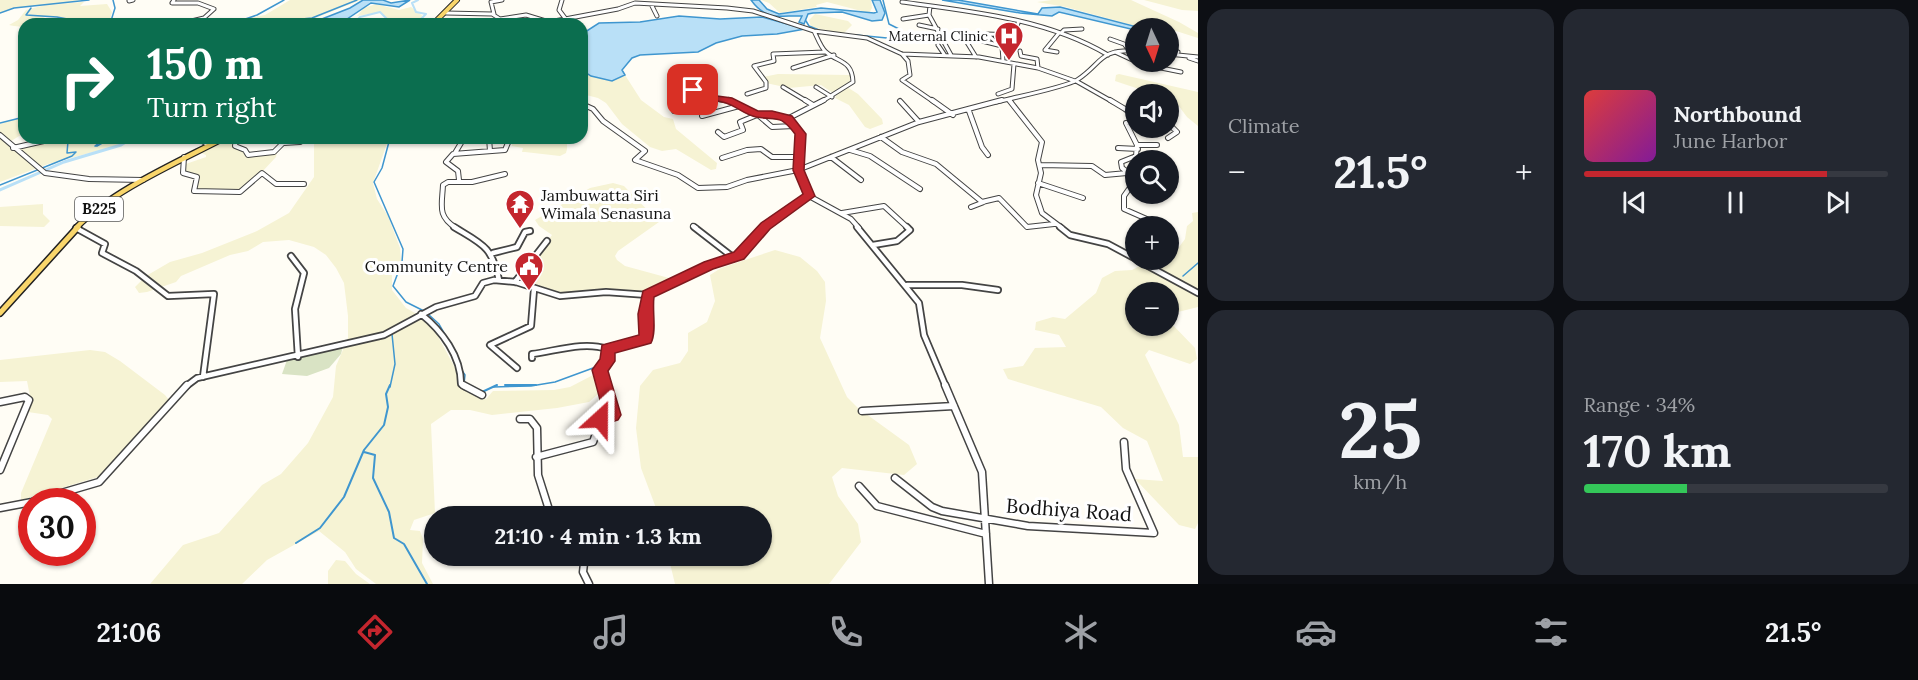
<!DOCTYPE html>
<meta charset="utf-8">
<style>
:root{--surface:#171b24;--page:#242831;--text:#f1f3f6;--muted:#9ea1a6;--line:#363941;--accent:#c4262e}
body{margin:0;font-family:Lora,serif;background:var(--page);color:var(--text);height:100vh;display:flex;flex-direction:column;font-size:22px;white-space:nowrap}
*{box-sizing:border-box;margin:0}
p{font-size:20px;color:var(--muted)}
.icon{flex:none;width:33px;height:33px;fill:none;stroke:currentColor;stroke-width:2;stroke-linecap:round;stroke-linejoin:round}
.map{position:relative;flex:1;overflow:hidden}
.details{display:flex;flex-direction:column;gap:9px;padding:9px;background:#0d0f14;width:720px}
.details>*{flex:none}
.top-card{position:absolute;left:18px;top:18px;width:570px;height:126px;border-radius:18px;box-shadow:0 2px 4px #0004;background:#0b6e4f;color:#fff;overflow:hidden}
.needle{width:39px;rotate:176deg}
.controls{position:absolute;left:1125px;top:18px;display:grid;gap:12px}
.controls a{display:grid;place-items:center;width:54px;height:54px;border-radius:50%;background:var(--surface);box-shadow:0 2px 4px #0004;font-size:30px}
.speed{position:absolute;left:18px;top:488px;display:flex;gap:12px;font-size:30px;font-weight:700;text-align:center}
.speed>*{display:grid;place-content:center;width:78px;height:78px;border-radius:50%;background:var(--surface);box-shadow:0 2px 4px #0004;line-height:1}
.speed .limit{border:9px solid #d22;background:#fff;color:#111}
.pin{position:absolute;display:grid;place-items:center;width:51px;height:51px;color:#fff;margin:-26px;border-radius:12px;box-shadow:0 3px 9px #0006}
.me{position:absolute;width:66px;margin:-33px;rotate:24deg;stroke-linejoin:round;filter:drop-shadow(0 0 4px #0008)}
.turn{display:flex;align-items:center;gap:21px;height:126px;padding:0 30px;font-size:27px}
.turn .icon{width:78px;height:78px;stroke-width:2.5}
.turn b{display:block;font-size:42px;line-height:51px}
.big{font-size:45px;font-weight:700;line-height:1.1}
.details .tile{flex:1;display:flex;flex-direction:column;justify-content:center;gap:9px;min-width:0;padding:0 21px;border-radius:18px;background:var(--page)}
.details .dial{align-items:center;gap:0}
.dial b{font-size:78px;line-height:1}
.song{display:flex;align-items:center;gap:18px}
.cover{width:72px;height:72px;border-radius:9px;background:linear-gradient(135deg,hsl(0 70% 55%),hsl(290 70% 35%))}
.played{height:6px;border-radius:3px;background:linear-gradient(90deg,var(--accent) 80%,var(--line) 80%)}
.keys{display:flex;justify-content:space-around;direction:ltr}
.heat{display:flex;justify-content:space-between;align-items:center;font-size:33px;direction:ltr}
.charge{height:9px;border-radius:4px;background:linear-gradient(90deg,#34c759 34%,var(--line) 0)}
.details .tiles{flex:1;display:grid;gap:9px;grid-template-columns:repeat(2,1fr)}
.trip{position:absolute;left:424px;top:506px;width:348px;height:60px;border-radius:30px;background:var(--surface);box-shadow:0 2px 4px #0004;font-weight:700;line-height:60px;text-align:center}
.menu{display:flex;height:96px;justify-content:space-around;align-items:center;background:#090b0e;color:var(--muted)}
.menu .icon{width:42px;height:42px}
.menu .current{color:var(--accent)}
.menu b{font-size:27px;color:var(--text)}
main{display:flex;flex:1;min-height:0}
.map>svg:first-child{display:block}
</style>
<main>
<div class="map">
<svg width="1198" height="584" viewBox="0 0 1198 584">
<rect width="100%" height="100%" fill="#fffdf5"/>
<path fill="#f6f3d4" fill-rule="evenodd" d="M0,0H82L49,5L81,2H84L80,6L107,4L112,12L109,24H61L58,18L45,17L31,24H24V27L14,26L9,25L18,20L26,10L45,5L13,8L0,13Z
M290,0H361L300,24H216L265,15Z
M761,0H871L872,8L869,13L827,2L816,5L817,7L780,13L769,3Z
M1052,0H1131L1179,22L1198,33V38L1176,31L1169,35L1168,28H1143L1066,7L1037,2Z
M1144,0H1198V11L1182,10Z
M376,4L399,10L411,7L424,17L420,21L400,22L387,19L381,12L357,16L364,8Z
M815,14L848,21L852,25L843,34L811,27L809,20Z
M582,70L587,74L613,81L625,75L641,100L664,117L673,119L676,129L717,163L716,169L711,170L676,149L662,151L650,147L622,124L606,103L598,98L582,94Z
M778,74L850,75V83L847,87L858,94L882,119L883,124L870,129L865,127L849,105L835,98L836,95L821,85L789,88L766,83L763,77Z
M1119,74L1198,92V126L1187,117L1178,105L1169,100L1168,94H1154L1115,81L1116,75Z
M24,116V133L8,143L13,148L38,138H126L116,146L48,164L0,182V124Z
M314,138H389L373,183L377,199L388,216L400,248L401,261L392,275V290L406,308L426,319L434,329L460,377L458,383L461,387L486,399L493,391L554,390L570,387L597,373L604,389L589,402L557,408L492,415L470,410H451L431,424L435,513L414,520L410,530L420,531L423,539L422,563L433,584H376L356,569L345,552L319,531L267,560L242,584H150L183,545L219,533L262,485L281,474L308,443L333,397L336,366L348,338V316L344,283L336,268L326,255L314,247L289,240L263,242L248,251L230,255L181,276L176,282L147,292L139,293L135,287L146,276L170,262L202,253L257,231L289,213L314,177Z
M512,138H567V149L566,153L560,156L525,152H522L523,148L512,146Z
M223,139L235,142L246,153L277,152L276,157L244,191H194L197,177L185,174L183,165L206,157V155L197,151Z
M613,183L624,186L659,222L618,251L615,256L617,260L625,266L669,278L670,282L645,293L601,290L560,294L522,282L520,280L523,275L552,235L539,226L535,220L590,188Z
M43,204V214L50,221L44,227L0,226V207Z
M1198,212V307L1174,313L1170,322L1195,348L1197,359L1190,364L1149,350L1145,355L1179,425L1183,457H1198V523L1195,529L1179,525L1135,479L1163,481L1147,441L1123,428L1101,407L1008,379L1003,369L1023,366L1035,348L1066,347L1059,335L1035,330L1036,322L1053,317L1065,319L1096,293L1102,278L1115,271L1132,270L1151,260H1168L1169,253L1176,251L1185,239L1187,226L1193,221L1192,213ZM1136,292H1168V326H1136Z
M775,250L800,257L817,271L825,282L826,301L820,338L847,397L858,408L909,445L917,464L904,475L842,468L832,477L838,496L858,524L861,542L829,584H675L668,555H762V516H659L641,468L636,428L640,386L653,370L680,363L688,351V333L707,322L715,301L710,275L721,268Z
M90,350L105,352L120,361L165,395L169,400L167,403L98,477L21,500V493L52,419L48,415L28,412L30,396L27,381L0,382V360Z
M336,560L345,561L356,574L370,584H328V571Z"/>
<path fill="#d9e3c4" d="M343,346L341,354L329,368L307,376L282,374L287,360Z"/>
<path fill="#b9e0f7" stroke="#3f96cf" stroke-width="1.5" d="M363,0H383L391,3L410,0L399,7L371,3L347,19L309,24L350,8Z
M751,0H759L767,9L779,14L821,8L874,13L877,12L872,0H880L885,13L882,20L872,21L842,12L813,13L808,14L804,24L799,22L802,16C781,15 767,22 751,0Z
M942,0H958L1038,14L1042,8L1060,7L1141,28L1135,30L1059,12L1052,16L1020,13Z
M679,16L720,19L762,17L805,29L777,34L742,36L716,43L698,52L640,55L632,58L622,70L625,75L612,81L591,76L582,70V34L599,23L640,22Z"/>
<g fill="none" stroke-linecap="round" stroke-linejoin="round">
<path stroke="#3f96cf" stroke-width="1.5" d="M31,8L26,15L57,17L93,24
M0,13L14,8L89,0
M806,21L809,26L819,30
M110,24L115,8L113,0
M231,24L257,15L284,0
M252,24L312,18L357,0
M346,24L356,19
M856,35L887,38L898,36L899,29L889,24L883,0
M0,123L24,117
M85,138L89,143L101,141L95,146H97L111,138
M390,138L382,168L374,182L403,249L402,262L393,286L406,302L424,311
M0,185L72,156L76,152L67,153L68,141L74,138
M1183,276L1198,263
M428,314L439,324L447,338
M461,369L465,375L464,384
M390,387L395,364L392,334
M493,387L531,386L555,382L604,364"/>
<path stroke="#3f96cf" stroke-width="2" d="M505,385H536
M482,392L497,385
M364,452L375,455L373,478L389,512L394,538L404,544L427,584
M296,543L320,528L344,497L364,450L384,425L388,407L386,394L390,385"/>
<path stroke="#b9e0f7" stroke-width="2" d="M353,24L360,17L380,12L388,20L419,21L426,14L416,12L412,3L418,0"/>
<path stroke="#b9e0f7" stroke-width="3" d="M0,190L64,162L121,145L132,138"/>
<g stroke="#444" stroke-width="5">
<path id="minor-far3" d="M174,0L172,3H198L214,9L204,18L179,24
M562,0L559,10L565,18
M129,1L133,0
M902,2C970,11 1048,19 1108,55
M651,4L657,16
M930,6L929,15L951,55
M446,13L492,14L500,19
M494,14L491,2L502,0
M500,19L526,15L549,22L618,9L635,3L727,8L753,11L814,31L867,38L902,54L979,57L1038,68L1075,81
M903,19L929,15
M919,25L938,29
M814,31C817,37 821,48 826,52C839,63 852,60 853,82L821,102
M1061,33L1064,30L1082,29
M963,36L976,57
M1110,39L1124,44L1129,50
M1129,40L1136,43
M982,41L1002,46L1003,61
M998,44L987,34L1015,35L1018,23
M938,45L944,54
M1168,49L1178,52
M1020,51L1021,56L1037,59L1038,68
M1057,52L1045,50L1059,33
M1115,52L1141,64L1181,72
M902,54L908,61L910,75L902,80L934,102
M1168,54L1198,57
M1189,58L1198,61
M793,68L834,55
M683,77L699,96L732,102
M1076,81L1113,102
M783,87L808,102
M816,87L832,97
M747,94L766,88V82L754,66L774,61L773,54L825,52
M998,94L1012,89L1014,64
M1009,100L1011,102
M689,102V99L700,96
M996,102C1012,98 1066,87 1077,80C1103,63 1098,49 1136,51"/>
</g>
<g stroke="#444" stroke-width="6">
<path id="minor-far2" d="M729,100L758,115L772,127L794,126
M805,100L813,105
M824,100L789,118L800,132L798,170L809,196L851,219L859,228
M932,100L953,115
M1009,100L1042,142L1038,160L1041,173L1036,195L1042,213L1062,228
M1110,100L1125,109L1136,108
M900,101L919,122
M582,104L593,109L603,121L645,151L635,160L678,175L698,188L727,187L747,180L798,170L919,122L1002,100
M1125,109L1136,117
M674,111L689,107V100
M969,111L982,147L988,155
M757,114L789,118
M702,116L739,106
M1136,122L1126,123L1137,145
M1168,123L1177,132L1168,138
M718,132L724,137L743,130L740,122L757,115
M0,135L45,173L89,179L143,180
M881,137L902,152L936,164L982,202L999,198L1027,227L1054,224
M197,138L209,145
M236,138L235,146L245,150L248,155L274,152L283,143L300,142
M489,138L490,151
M13,148L57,138
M1118,148L1138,149
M850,150L870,156L920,189
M455,153L464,138
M184,157L183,173L197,177L194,191L240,192L262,173L276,184H304
M831,157L861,180
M1134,157L1143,160
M722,158L747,150L761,149L772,157H799
M1040,165L1092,166L1105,175L1127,173
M1136,178L1122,168L1121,162L1136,156L1137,145H1157
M1136,179L1124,196V209L1149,220L1152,226
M459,180L458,171L446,162L453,154L505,150L510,138
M1038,183L1083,198
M971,207L984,202
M842,213L884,206L908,228
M693,226L696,228
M456,228C437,216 442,206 443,185L448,182H472L505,174
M763,228L809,196"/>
</g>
<g stroke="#444" stroke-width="8">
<path id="minor-far1" d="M454,227C482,244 492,246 499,280
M694,227L734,258
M857,227L919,303L924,335L946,387
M1060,227L1070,235L1108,244L1136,259
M76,228L105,244L102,253L136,271L168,296L214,294L203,377
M873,245L897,241L910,230L907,227
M493,253L517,247L525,232L530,231
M291,256L304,273L295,309L298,357
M1137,260L1198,293
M515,282L547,241
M907,285H962L998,290
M421,314C442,331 461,356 461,384L466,387
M607,349L646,339L645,314L648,295
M532,358V354C556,351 584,341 607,349L608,361L600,370L605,387
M517,368L490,345L531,326L534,289
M185,387L197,378L384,335L436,307L475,296L483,283L494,280L516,282L560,296L606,292L648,295L708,266L739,256L764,227"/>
</g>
<g stroke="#444" stroke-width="9">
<path id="minor" d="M463,385L482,395
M945,385L982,472L989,584
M0,402L25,397L29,400L0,470
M862,411L954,406
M520,419H530L537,428L538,475L551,516
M536,457L593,442L599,425L613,415L604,385
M895,478L932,507L942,511L1028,526L1154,533L1126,469L1124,442
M859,486L877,506L986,534
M34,501L99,482L187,385
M0,508L32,502
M585,555L583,572L589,584"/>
</g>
<g stroke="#222" stroke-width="6">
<path id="major-far2" d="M433,24L457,0"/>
</g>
<g stroke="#222" stroke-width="7">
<path id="major-far1" d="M76,228C111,191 178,162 224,138"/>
</g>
<g stroke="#222" stroke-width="8">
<path id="major" d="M0,313L78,227"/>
</g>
<use href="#minor-far3" stroke="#fff" stroke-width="3"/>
<use href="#minor-far2" stroke="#fff" stroke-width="4"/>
<use href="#minor-far1" stroke="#fff" stroke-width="4.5"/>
<use href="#minor" stroke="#fff" stroke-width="6"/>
<use href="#major-far2" stroke="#f9d66b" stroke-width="4"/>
<use href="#major-far1" stroke="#f9d66b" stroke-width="4.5"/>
<use href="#major" stroke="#f9d66b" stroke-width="5"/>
</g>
<path fill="#c4262e" stroke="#7f191e" stroke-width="1.5" d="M689,88H696L702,94L732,98L758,111H772L792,116L806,134L804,170L815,196L770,229L744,259L713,269L654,297C652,311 657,331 651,343L615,353V361L608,371L621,415L618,420L600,426L595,424L592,419L595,414L603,411L592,370L600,359L602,345L639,335L638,314L643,291L704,262L734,252L761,223L803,194L793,170L795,134C779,113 777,121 756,117C745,115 736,106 726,103C712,98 699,103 688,90Z"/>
<defs>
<g id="hospital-pin" transform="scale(1.5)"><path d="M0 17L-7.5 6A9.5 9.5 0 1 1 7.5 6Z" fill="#c4262e" stroke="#fff"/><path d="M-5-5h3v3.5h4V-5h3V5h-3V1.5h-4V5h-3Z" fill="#fff"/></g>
<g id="temple-pin" transform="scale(1.5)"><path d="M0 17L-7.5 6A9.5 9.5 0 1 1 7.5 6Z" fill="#c4262e" stroke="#fff"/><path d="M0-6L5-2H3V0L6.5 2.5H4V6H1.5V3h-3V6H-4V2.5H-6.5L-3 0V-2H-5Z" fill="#fff"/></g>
<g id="civic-pin" transform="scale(1.5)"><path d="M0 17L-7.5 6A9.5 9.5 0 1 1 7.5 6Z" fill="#c4262e" stroke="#fff"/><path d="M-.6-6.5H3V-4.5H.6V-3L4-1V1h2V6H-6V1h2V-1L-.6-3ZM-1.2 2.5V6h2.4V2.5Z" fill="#fff"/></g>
</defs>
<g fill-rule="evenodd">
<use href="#hospital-pin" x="1009" y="36"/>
<use href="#temple-pin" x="520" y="204"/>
<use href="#civic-pin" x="529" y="266"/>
</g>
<g text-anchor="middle" stroke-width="6" stroke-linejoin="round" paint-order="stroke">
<g font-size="14" fill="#111" stroke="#fff" text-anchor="end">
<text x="988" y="41">Maternal Clinic</text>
</g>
<rect fill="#fff" stroke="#585858" stroke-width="1.5" x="75" y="197" width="48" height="24" rx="4.5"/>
<g font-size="15" font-weight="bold" fill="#111">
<text x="99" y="214">B225</text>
</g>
<g font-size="16" fill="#111" stroke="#fff" text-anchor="start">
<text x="541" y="201">Jambuwatta Siri<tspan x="541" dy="18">Wimala Senasuna</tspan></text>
<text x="508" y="272" text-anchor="end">Community Centre</text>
</g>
<g font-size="20" fill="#111" stroke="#fff">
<text transform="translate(1069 510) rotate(4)" y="7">Bodhiya Road</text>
</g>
</g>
</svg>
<div class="controls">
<a><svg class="needle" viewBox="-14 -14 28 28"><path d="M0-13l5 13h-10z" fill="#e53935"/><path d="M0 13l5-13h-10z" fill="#9ea1a6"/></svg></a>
<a><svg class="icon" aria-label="sound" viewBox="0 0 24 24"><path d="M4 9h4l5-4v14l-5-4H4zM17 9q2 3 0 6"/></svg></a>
<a><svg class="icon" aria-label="search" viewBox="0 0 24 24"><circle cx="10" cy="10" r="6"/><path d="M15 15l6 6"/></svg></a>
<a>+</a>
<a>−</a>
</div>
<div class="speed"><div class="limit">30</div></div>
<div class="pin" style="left:693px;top:90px;background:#d93025"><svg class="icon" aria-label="arrive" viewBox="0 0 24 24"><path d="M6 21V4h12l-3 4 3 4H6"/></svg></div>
<svg class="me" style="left:600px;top:419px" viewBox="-20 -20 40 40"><path d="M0-17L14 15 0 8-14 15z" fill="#c4262e" stroke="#fff" stroke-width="4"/></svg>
<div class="trip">21:10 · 4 min · 1.3 km</div>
<div class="top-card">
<div class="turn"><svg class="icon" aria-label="right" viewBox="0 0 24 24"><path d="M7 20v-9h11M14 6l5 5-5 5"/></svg><div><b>150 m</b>Turn right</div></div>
</div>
</div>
<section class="details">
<div class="tiles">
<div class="tile"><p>Climate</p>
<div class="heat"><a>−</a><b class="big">21.5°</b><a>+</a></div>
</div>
<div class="tile">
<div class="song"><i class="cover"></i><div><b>Northbound</b><p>June Harbor</p></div></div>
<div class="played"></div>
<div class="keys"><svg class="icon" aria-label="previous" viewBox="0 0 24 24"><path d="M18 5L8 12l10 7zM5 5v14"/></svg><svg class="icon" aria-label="pause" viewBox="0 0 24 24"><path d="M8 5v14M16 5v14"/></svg><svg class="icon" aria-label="next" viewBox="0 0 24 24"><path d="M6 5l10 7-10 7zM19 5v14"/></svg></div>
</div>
<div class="tile dial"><b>25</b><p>km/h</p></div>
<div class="tile"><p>Range · 34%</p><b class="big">170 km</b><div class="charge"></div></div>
</div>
</section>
</main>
<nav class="menu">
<b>21:06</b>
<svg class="icon current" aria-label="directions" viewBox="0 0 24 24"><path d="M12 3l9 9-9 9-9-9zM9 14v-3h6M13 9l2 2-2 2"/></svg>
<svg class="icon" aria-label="music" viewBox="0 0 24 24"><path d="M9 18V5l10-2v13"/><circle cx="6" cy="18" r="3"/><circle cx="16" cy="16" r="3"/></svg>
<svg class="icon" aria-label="phone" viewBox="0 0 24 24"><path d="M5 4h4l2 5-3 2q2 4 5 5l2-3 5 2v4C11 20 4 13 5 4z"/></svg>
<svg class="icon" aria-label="climate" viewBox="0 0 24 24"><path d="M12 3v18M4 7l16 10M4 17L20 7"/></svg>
<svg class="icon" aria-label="car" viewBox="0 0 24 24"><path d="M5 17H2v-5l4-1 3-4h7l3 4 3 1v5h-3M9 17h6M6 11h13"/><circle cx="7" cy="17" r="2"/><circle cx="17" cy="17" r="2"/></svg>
<svg class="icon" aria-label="filters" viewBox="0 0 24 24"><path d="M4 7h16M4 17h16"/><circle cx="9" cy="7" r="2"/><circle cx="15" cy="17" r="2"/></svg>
<b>21.5°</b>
</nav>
